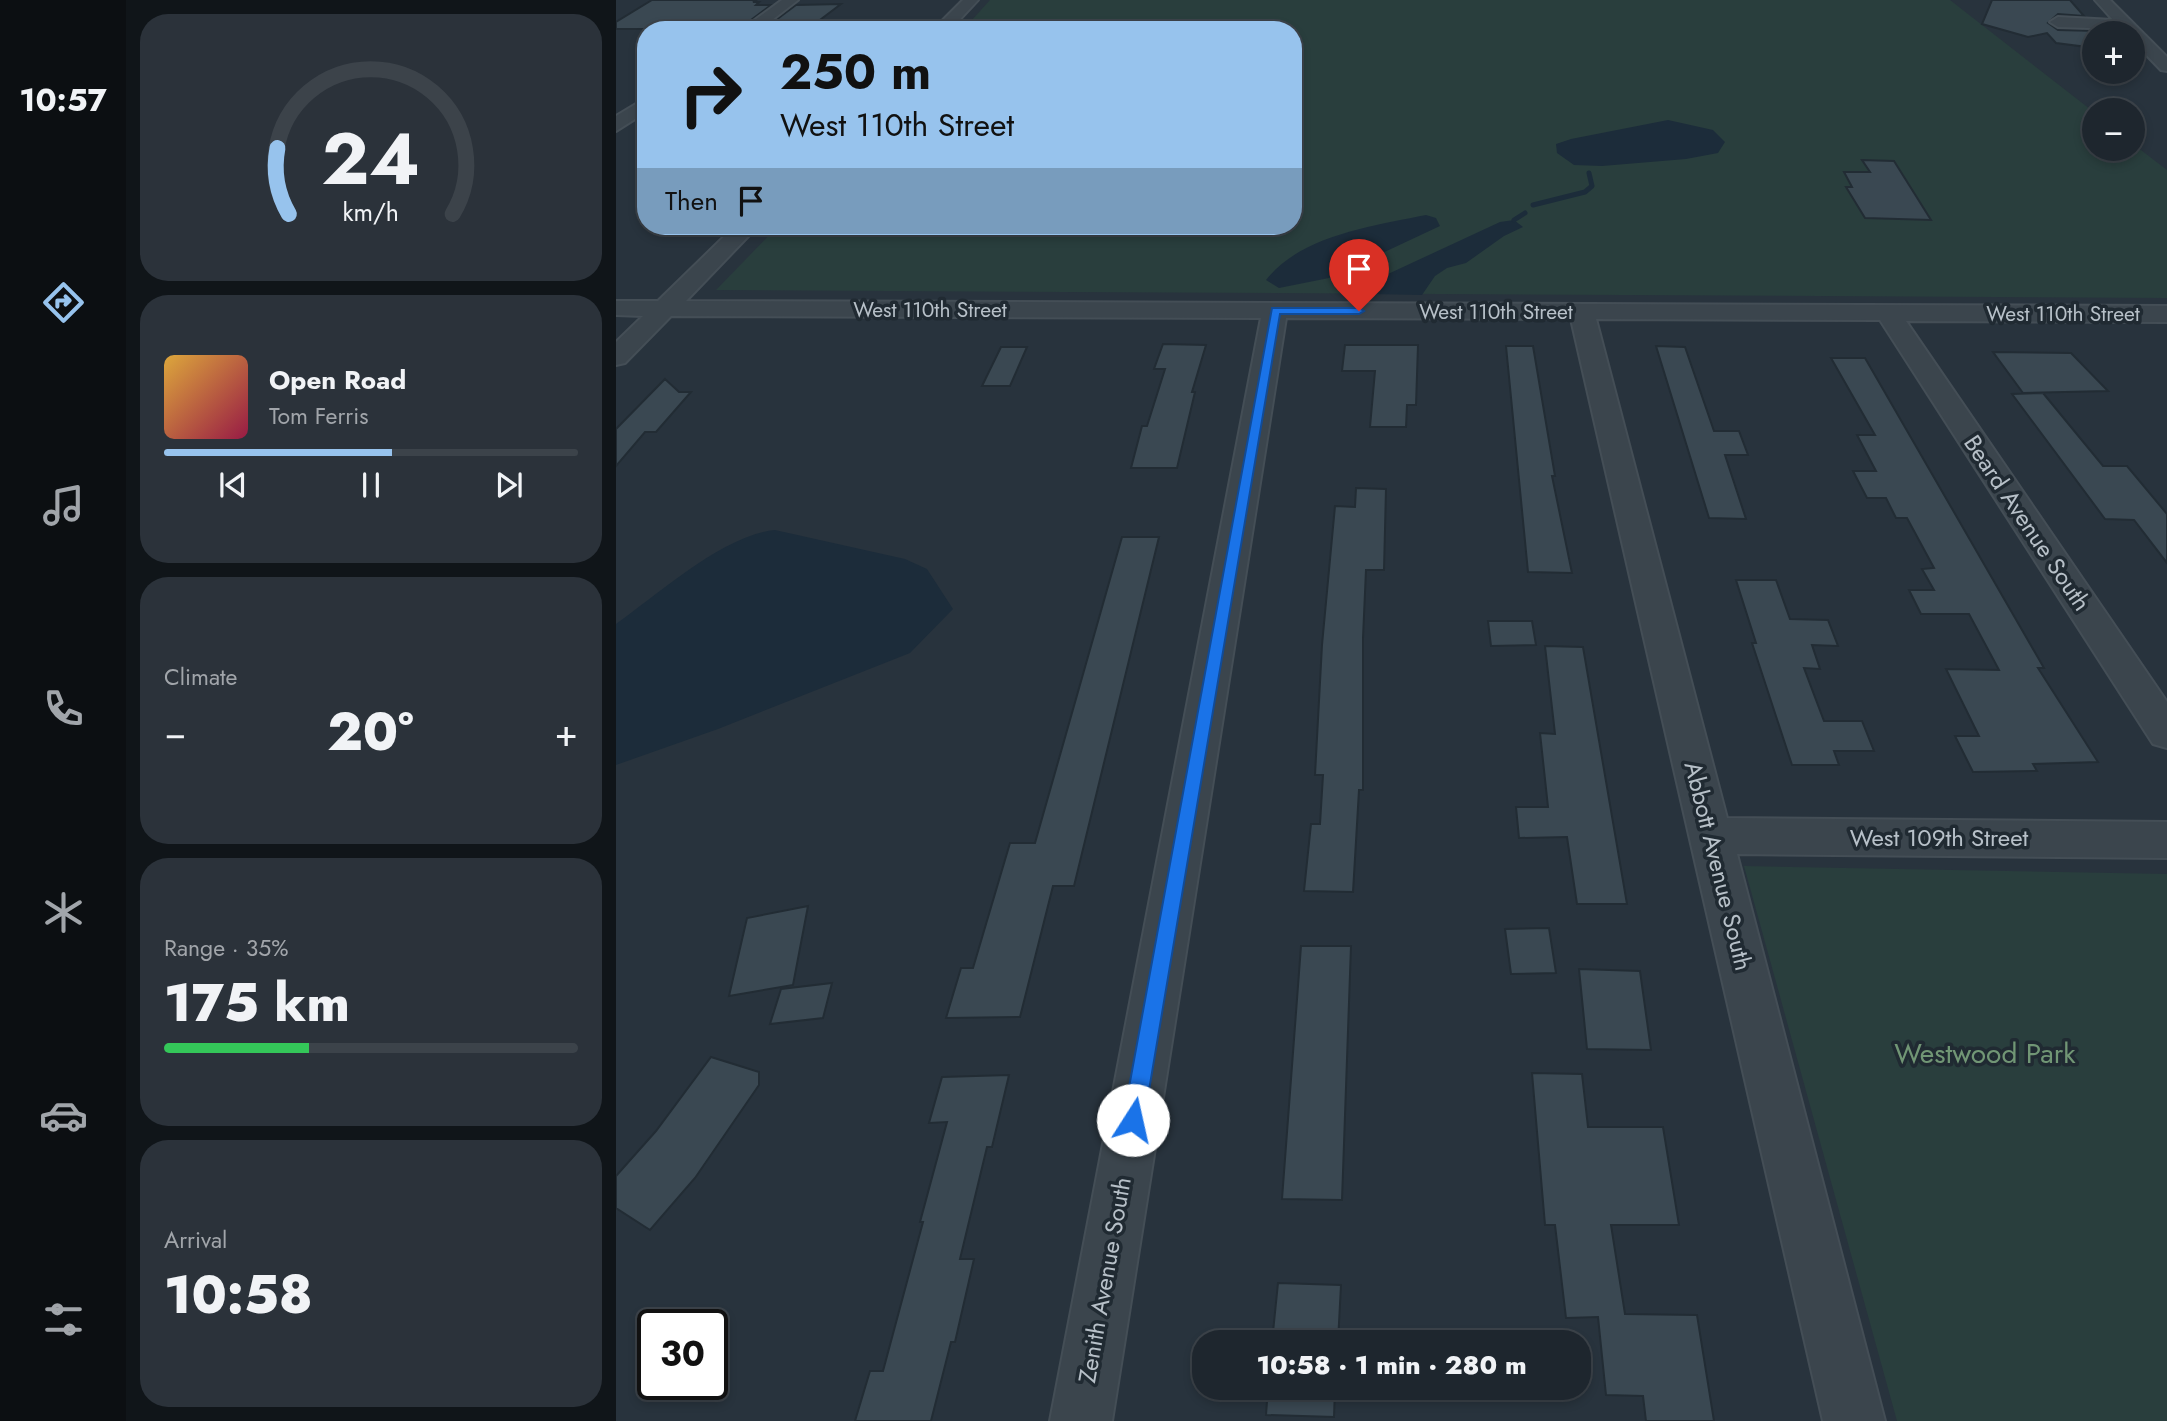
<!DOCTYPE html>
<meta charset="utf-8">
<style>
:root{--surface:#1e262e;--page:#2b323a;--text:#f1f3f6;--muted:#a1a5aa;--line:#3c434a;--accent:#97c3ed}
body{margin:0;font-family:Jost,sans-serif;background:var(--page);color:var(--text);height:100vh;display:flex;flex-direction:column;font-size:26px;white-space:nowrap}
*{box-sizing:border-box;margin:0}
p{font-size:23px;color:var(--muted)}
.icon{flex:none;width:38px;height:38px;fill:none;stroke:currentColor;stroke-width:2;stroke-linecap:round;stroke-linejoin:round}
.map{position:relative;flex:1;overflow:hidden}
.sheet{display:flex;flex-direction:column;gap:14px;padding:14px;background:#101519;width:490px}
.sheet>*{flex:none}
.hud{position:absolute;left:21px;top:21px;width:665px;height:214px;border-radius:28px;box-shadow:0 4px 10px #0003,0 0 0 2px var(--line);background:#97c3ed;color:#111;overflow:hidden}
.tools{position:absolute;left:1466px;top:21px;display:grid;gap:14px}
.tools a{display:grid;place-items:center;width:63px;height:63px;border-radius:50%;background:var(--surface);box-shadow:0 4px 10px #0003,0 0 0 2px var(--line);font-size:35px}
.speed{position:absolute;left:21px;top:1309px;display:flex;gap:14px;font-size:35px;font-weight:700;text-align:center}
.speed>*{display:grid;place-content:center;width:91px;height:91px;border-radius:50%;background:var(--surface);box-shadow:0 4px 10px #0003,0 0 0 2px var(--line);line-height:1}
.speed .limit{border:4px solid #111;border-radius:10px;background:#fff;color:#111}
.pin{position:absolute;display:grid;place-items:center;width:60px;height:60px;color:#fff;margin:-72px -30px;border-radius:50% 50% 50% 0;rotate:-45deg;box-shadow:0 0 7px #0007}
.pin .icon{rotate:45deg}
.me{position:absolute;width:77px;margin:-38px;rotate:10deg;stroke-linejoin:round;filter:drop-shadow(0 0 5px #0008)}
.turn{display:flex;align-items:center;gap:24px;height:147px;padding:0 28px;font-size:32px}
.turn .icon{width:91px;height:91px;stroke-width:2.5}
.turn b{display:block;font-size:49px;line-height:60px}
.then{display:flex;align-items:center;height:66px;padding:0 28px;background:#0003;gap:14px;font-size:26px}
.big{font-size:52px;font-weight:800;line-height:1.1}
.sheet .tile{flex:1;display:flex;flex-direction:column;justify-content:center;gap:10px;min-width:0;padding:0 24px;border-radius:28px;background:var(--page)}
.sheet .dial{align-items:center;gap:0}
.dial svg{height:182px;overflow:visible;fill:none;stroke:var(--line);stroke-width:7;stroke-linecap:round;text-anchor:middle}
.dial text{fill:var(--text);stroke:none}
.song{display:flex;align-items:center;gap:21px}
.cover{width:84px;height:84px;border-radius:10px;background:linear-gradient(135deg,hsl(40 70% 55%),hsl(340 70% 35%))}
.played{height:7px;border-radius:4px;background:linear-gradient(90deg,var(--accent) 55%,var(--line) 55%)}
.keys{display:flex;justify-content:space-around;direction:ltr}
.heat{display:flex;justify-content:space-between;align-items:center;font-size:38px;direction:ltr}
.charge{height:10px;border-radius:5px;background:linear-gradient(90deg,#34c759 35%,var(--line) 0)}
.trip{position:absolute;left:576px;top:1330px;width:399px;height:70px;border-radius:28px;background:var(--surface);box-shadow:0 4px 10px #0003,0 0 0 2px var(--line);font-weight:800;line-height:70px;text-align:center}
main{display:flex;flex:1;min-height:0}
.tabs{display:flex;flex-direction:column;width:126px;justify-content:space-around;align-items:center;background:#0c0f12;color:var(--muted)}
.tabs .icon{width:49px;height:49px}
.tabs .current{color:var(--accent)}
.tabs b{font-size:32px;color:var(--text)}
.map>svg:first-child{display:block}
</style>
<main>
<nav class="tabs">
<b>10:57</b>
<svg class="icon current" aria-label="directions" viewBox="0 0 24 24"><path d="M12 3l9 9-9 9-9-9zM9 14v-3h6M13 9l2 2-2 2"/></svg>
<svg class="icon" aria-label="music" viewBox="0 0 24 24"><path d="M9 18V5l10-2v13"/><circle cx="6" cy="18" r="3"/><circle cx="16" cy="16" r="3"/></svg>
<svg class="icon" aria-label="phone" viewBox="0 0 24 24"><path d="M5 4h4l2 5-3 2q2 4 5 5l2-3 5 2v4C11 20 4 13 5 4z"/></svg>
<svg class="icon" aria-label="climate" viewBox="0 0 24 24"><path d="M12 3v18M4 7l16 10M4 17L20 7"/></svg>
<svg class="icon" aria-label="car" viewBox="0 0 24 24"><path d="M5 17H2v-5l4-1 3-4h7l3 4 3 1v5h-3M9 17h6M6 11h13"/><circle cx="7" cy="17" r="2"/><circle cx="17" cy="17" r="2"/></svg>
<svg class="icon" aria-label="filters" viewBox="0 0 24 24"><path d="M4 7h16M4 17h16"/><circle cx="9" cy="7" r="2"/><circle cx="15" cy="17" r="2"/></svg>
</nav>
<section class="sheet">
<div class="tile dial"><svg viewBox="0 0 100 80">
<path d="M14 69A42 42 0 1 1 86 69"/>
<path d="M14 69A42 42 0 0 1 9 40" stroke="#97c3ed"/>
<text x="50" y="56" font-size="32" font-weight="700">24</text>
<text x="50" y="72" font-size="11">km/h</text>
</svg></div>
<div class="tile">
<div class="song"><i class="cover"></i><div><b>Open Road</b><p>Tom Ferris</p></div></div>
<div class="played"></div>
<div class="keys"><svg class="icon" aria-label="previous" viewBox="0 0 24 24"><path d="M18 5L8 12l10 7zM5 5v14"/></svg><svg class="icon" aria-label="pause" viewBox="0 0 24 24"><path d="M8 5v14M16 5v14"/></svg><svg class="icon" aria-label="next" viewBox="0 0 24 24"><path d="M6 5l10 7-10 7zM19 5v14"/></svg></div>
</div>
<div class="tile"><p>Climate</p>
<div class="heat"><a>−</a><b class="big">20°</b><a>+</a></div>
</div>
<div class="tile"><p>Range · 35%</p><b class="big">175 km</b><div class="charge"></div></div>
<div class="tile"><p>Arrival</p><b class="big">10:58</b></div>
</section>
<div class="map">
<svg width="1551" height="1421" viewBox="0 0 1551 1421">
<rect width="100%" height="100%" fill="#28333d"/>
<path fill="#293e3d" d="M374,0H1334L1479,113V149H1517V144L1551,170V298L100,290L162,226H677V30H347Z
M1128,866L1551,874V1421H1281Z"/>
<path fill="#1c2c3a" d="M1052,120L1097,130L1109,142L1102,153L1070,159L986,166L958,165L941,153L940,144L955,139Z
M810,215L820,218L824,226L713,278L663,288L650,280C685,235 757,226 810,215Z
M898,220L907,227L888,236L850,263L831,268L819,276L806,295L755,294L772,274L884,222Z
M159,530L289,559L311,569L337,609L294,653L102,729L0,765V624C42,594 109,534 159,530Z"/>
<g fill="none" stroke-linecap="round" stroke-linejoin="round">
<path stroke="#1c2c3a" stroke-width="5" d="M917,205L969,192L976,186L973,173
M898,220L909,213"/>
</g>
<path fill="#3a4852" stroke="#222c34" stroke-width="2" d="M36,0H141L137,2H143L140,5H155L123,29H0V22Z
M1376,0H1454L1468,16L1442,14L1432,23L1442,30L1482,31L1484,33H1479V48L1440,43L1431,33L1412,37L1366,24Z
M225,4L192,29H148L180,5Z
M1246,160L1278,161L1315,220L1249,218L1230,187H1236L1228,172H1254Z
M547,344L590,345L576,392H579L561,468H515L526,426H531L549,369H538Z
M729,345H802L800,405H791L790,427H754L759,371H726Z
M890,346H917L939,476H936L956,573L912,572Z
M1040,346L1069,347L1098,431H1123L1132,455H1109L1130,519L1093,518Z
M385,347H411L394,386H366Z
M1377,352L1455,353L1492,391L1407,393Z
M1215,358H1249L1428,668H1422L1482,762L1417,764L1421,771L1357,772L1339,736H1363L1330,669L1383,670L1353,614H1305L1293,590H1318L1306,569L1318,568L1291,518H1280L1270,498H1251L1237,471H1260L1241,435H1259Z
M49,379L63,392H75L40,432H29L0,466V429Z
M1427,393L1487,466H1511L1551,514V563L1518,520L1489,519L1396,394Z
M740,488L770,489L768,570H750L747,638V790H743L737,892L688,891L695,824H704L707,775H699L706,645L719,506L739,507Z
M506,537H543L458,886H437L404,1017L330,1018L345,968H357L394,843H419Z
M1120,580H1160L1174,619L1212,620L1222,646L1196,645L1204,669L1188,668L1208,721H1246L1258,751H1218L1223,765H1176L1136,643H1140Z
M872,621H916L920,645L875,646Z
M929,646L967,647L1011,904H961L951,837L903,838L900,807H932L924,733L939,734Z
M192,906L177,985L113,996L131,918Z
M933,928L940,973L895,974L889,929Z
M685,946H735L726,1200L666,1199Z
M963,969L1024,971L1035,1050L971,1049Z
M216,983L207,1018L154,1024L165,989Z
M95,1057L143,1072V1085L79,1178L34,1230L0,1208V1176L40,1131Z
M916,1073L966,1074L972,1127H1047L1063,1225H995L1009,1314L1081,1315L1098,1421H1030L1027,1396L990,1395L982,1317L950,1318L939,1225H929Z
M393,1075L376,1147H371L344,1259H358L339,1342H335L315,1421H239L254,1371H267L307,1222H304L331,1122L313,1123L326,1077Z
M662,1283L725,1285L722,1342H656Z
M652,1388H719L718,1417L650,1415Z"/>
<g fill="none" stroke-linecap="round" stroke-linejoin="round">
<g stroke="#444e56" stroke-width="4">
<path id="minor" d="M166,0H182L143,30H125Z
M347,0H362L334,30H317Z
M1479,0H1494L1551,57V71L1545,70L1517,41V33L1506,29L1442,27L1434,22L1442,17L1497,20Z
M30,98V112L0,131V116Z
M119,226H142L70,301L1551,306V322L1290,321L1551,702V748L1537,744L1264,320L980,319L1111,818L1551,822V858L1121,854L1269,1421H1207L955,319L670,318L496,1421H434L645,318L55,316L9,363L0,365V342L27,316L0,315V301H42Z"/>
</g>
<use href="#minor" fill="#3b454d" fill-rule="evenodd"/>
</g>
<path fill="#1a73e8" stroke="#114b97" stroke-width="2" d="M656,308H743L748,311L743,314H664L528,1120L525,1128L517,1131L510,1128L507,1120Z"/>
<g text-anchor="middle" stroke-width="7" stroke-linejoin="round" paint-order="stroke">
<g font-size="21" fill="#b7c0c8" stroke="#202a32">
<text x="314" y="317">West 110th Street</text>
<text x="880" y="319">West 110th Street</text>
<text x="1447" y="321">West 110th Street</text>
</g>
<g font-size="24" fill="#b7c0c8" stroke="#202a32">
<text transform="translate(1411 523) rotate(56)" y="8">Beard Avenue South</text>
<text x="1323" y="846">West 109th Street</text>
<text transform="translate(1102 866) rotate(76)" y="8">Abbott Avenue South</text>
<text transform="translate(489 1280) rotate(-80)" y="8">Zenith Avenue South</text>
</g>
<g font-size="28" fill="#719675" stroke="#202a32">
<text x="1369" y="1063">Westwood Park</text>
</g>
</g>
</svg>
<div class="tools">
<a>+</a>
<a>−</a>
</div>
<div class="speed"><div class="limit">30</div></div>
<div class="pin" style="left:743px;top:311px;background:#d93025"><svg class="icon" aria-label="arrive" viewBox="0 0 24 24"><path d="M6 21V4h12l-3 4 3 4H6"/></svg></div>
<svg class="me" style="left:517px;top:1120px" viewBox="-20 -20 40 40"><circle r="19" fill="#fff"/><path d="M0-13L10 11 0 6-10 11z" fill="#1a73e8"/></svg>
<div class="trip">10:58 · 1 min · 280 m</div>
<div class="hud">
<div class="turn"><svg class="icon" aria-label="right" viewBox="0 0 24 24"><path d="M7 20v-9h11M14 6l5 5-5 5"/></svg><div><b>250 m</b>West 110th Street</div></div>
<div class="then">Then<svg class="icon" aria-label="arrive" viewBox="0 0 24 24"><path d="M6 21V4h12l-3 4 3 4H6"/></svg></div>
</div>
</div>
</main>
